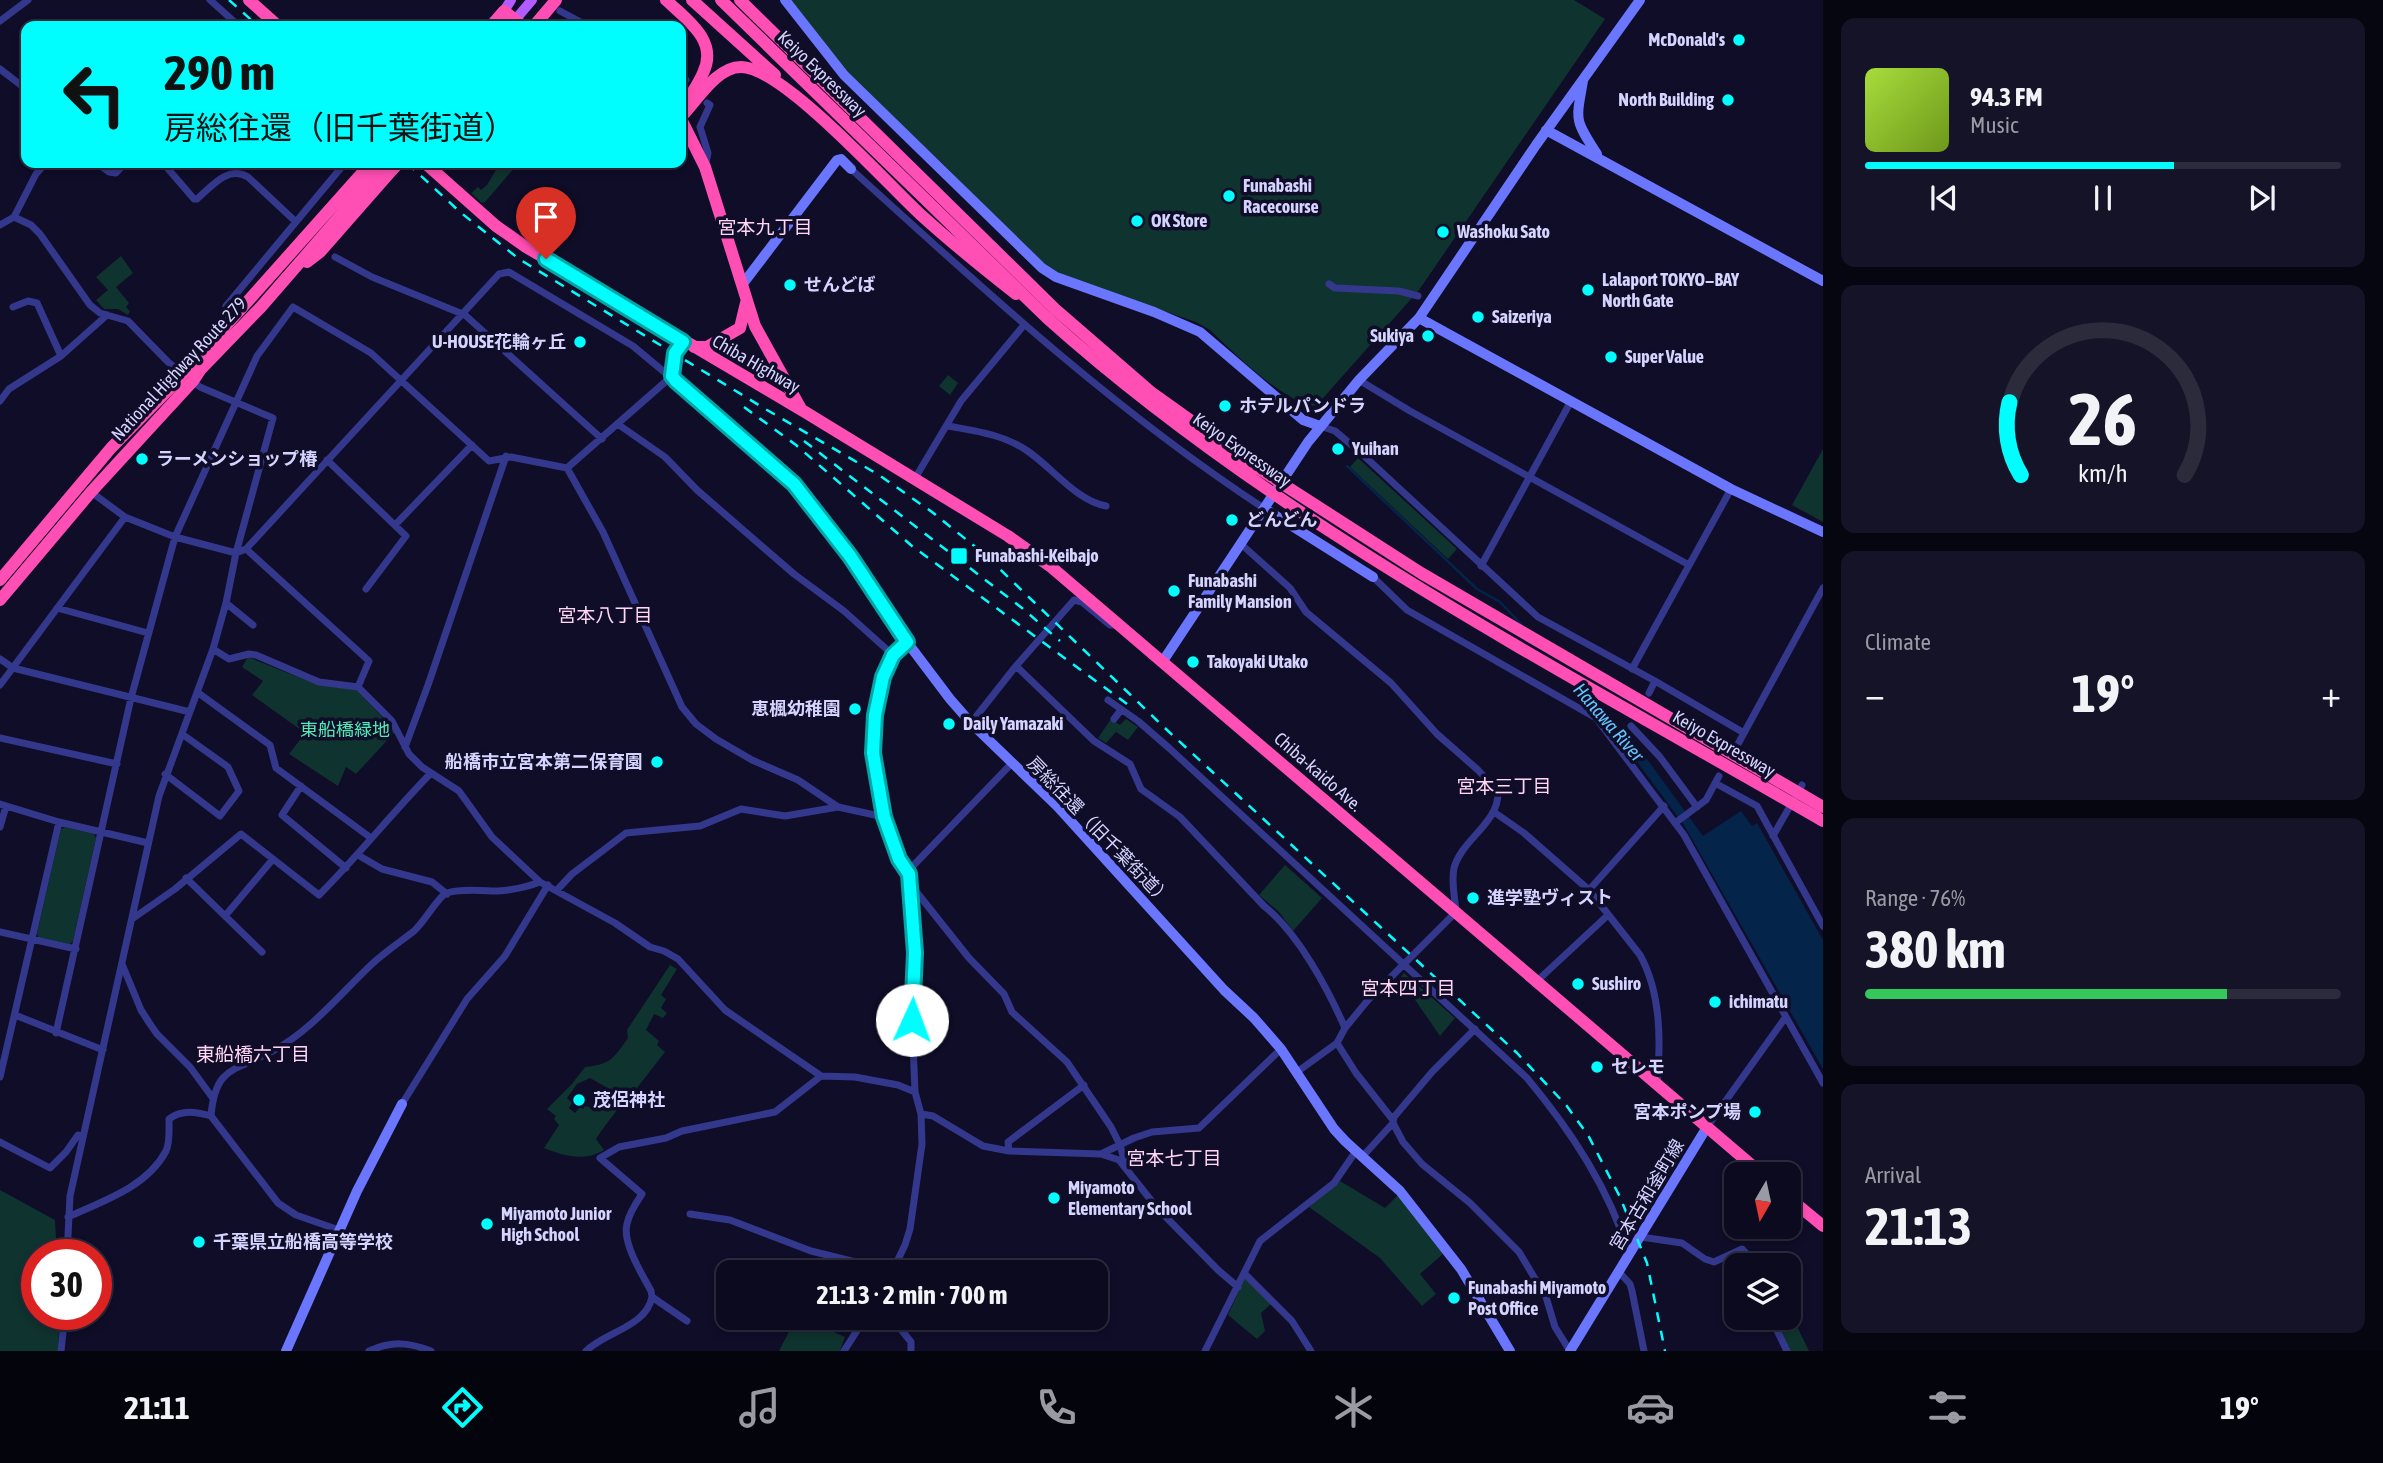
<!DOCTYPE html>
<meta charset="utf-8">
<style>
:root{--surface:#0b0a1e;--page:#141327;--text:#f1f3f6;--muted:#9a9aa4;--line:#2b2b3c;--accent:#00feff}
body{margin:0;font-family:"Asap Condensed","Noto Sans JP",sans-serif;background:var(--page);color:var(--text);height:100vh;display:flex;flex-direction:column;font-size:26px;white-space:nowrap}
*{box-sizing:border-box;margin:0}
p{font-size:23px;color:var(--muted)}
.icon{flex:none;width:38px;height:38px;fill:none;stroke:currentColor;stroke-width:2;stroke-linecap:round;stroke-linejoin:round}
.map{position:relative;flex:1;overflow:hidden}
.details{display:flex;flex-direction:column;gap:18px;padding:18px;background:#060610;width:560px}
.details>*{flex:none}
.top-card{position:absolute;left:21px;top:21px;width:665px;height:147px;border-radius:14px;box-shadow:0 4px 10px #0003,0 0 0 2px var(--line);background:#00feff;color:#111;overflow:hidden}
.needle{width:46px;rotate:189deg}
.controls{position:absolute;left:1724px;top:1162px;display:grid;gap:14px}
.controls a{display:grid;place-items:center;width:77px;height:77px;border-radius:14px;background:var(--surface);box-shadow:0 4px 10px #0003,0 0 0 2px var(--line);font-size:35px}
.speed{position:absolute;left:21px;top:1239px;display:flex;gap:14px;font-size:35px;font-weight:700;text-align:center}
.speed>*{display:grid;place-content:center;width:91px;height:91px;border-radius:50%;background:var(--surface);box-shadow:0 4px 10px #0003,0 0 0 2px var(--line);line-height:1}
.speed .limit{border:10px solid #d22;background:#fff;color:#111}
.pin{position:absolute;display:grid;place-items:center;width:60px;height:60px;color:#fff;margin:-72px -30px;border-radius:50% 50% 50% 0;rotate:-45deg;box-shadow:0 0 7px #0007}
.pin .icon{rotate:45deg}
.me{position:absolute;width:77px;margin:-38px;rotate:2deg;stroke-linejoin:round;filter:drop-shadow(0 0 5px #0008)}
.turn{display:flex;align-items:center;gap:24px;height:147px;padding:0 28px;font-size:32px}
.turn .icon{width:91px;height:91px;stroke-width:2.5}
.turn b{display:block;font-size:49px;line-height:60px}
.big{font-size:52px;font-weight:700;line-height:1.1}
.details .widget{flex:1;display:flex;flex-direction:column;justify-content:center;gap:10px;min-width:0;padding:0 24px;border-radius:14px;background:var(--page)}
.details .dial{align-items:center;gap:0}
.dial svg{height:182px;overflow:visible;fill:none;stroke:var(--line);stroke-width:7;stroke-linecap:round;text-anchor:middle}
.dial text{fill:var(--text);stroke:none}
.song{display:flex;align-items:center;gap:21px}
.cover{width:84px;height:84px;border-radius:10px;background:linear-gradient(135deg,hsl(80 70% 55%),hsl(80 70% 35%))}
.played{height:7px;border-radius:4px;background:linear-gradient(90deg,var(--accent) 65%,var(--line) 65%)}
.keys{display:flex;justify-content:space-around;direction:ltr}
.heat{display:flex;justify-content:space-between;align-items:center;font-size:38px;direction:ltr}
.charge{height:10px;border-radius:5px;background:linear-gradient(90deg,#34c759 76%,var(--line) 0)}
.trip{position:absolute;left:716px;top:1260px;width:392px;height:70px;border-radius:14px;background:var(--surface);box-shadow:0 4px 10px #0003,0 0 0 2px var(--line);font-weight:700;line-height:70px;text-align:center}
.tab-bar{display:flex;height:112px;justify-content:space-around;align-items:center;background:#04040c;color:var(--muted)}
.tab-bar .icon{width:49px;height:49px}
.tab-bar .on{color:var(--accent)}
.tab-bar b{font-size:32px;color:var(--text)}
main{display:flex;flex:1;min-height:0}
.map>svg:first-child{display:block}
</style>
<main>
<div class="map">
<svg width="1823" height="1351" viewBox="0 0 1823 1351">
<rect width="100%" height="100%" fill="#0f0d28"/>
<path fill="#0f332e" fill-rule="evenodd" d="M790,0H1574L1605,19L1419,290L1316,406C1286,405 1232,351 1210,330L1196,322L1070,279L1038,260L944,165L860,86L832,55Z
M500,163H514L516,166L485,202L482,203L471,193L478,187L481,190L487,185Z
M121,256L133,273L116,287L129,303L126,307L130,311L128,315L118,309H104L96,300L108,290L96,277Z
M948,375L958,383L950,395L939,386Z
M1823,449V522L1792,505Z
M1358,458L1457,549L1448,559L1350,467Z
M248,657L318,685L356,690L396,731L356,774L346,767L338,786L289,754L305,733L252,695L263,681L242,667Z
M1111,719L1120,725L1126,719L1138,727L1128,740L1116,732L1106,743L1098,738Z
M65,827L94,834L96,838L73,941L70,944L38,937L37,933L61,829Z
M1285,865L1322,898L1293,931L1279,912L1259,895Z
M670,965L677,969L661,995L666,999L661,1008L667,1013L663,1018L654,1014L646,1030L659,1041L657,1045L665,1052L637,1088L633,1087C622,1106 607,1121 596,1139L604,1150C585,1162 563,1156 544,1148L559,1125L554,1119L556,1116L547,1109L571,1085L585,1067C611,1064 613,1059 628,1038L627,1030ZM590,1078L613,1091L605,1107L593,1108L585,1106L583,1109L580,1107L575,1113L569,1108L572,1103L567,1098L577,1084Z
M1404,973L1455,1018L1440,1036L1400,978Z
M1340,1181L1385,1208L1399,1194L1444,1253L1420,1274L1436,1294L1422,1306L1380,1258L1309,1207Z
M0,1190L55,1220L57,1255H37V1314H60L58,1351H0Z
M1245,1278L1271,1304L1261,1313L1265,1331L1257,1339L1228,1315Z
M1789,1310L1809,1351H1790L1775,1318H1788Z
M796,1318H801L845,1337L840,1351H779Z"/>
<path fill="#04244a" d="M1623,726L1703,836L1741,811L1752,826L1757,823L1823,940V1069L1684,825L1614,731Z"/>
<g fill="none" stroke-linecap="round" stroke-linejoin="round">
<path stroke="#04244a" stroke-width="2.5" d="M1347,466L1477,589L1500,602L1523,626
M1585,692L1621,731"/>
<path stroke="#2d2b48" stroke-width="7" stroke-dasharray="7 3.5" stroke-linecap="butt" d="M560,26L562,23"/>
<path stroke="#33388c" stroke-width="7" d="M210,0L239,26
M560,11L588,26
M0,21L28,0
M0,69L26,89
M681,77L686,80
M97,163L109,172L116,173L125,163
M163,163L194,199H197C212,186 228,165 248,177L296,222
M705,167L708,153L700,127L710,105L707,103
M851,169C983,289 1115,411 1265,509
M14,217L31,225L40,234L90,305L100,313L128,321L168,362L200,387L273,418L236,553L226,603L213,649L159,796L70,1196L67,1255
M0,225L14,217L36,174L46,163
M335,257L372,277L465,315L602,439
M1329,284L1335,288L1399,291L1418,296
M13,307L28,301L37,303L61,356L107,315
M235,315L226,306L345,163
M1359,380L1410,411L1689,565
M0,401L9,389L61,356
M619,425L665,457L697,490L794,574L844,611L893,655
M948,426C975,431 1002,434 1026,450C1051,466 1076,501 1106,506
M1320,426L1335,431L1361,453L1538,617L1655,681L1744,733
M327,460L406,536L366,589
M567,468L603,532L682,707L696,724L716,739L752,760L798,780L838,807
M914,480L961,401L1024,325
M91,492L125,517L175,537L236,553L246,549L499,274L509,272L633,346L669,376
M395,525L472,445
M1241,544L1290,588L1306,612L1391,683L1437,734L1478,770L1498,792C1499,823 1462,839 1454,868C1451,882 1455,898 1456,912L1368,1000L1345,1028L1337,1043L1297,1072
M246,549L369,661L358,687
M1481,566L1571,401
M1373,577L1407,610L1596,718L1684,835L1823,1083
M226,603L253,625
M57,608L148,633
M907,642C899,650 890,657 886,667C860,726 875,820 909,874
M213,649L229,659L249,654L256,655L319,682L358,687L392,721L409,754L422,767L459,791L492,837L540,882L615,923L650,947L664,951L678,959L725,1010L821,1076L855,1077L898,1085L915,1092
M0,659L13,668L190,712
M1016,666L1094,741L1130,764L1141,789L1180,817L1264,906C1298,933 1328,989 1345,1028
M1632,669L1731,489
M0,685L125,517
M197,692L270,745L276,768L371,838
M1649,693L1655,681
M1108,700L1138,721L1169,748L1527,1078C1571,1131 1609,1188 1629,1254
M1114,719L1121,710
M971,723L1016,666L1074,600L1082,602L1110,625H1117
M1631,726L1660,757L1697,807
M0,738L117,764
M1738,744L1823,588
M405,747L428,685L506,456
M165,774L220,816L239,791L228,767L182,734
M1715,783L1757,806L1823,926
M301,786L282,815L346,868
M0,804L59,822L148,843
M1494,812L1524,833L1589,890L1640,955C1661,993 1661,1041 1657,1083
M1675,823L1706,800L1719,776
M0,827L6,806
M1773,836L1802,785
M358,855L382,869L432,882L447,894
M186,878L262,952
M911,885L969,958L1004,994L1012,1012L1067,1062L1111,1127L1120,1145L1126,1167
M557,890L572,874L626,833L700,826L741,809L785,816L838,807L884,817
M1589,890L1664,806
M225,916L273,859
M132,919L175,889L241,834L319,895C358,856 392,813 431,773
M0,932L76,949
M122,964L141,1010L150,1024L157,1034L190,1067L212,1097
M1537,981L1608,915
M15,1015L103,1050
M1475,1029L1432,1072L1394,1117L1393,1123L1403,1142L1422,1164L1470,1203L1519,1252L1546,1297L1555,1327L1570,1351
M56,1033L131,698L175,537L257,356L293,307L371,353L489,461L511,457L567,468L672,376
M1337,1043L1356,1073L1393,1120
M0,1077L59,822
M402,1104L467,999L505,956L548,885
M921,1114L933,1116L983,1146L1009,1151L1101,1154L1119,1160L1158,1209L1218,1270L1238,1287
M1707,1127L1785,1018
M0,1142L50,1168L66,1152L78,1135L82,1137
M1009,1151L1008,1142L1084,1085
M1101,1154L1134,1138L1152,1132L1199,1128L1281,1049
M1363,1156L1393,1123
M690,1214L730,1220L811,1251L892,1271
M68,1217C103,1201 147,1187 166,1151C170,1143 169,1128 169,1119C182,1109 197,1112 211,1116
M339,1230L296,1215L278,1203L211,1116C215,1067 234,1071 271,1052C310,1032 341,993 372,964C385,952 400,942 414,931C424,922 437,899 445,894C456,888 485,891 498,891C512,890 527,887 540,882
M1641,1237L1682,1243L1705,1259L1714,1262L1742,1249L1757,1265
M892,1272L905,1245L910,1229L922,1144L921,1114L915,1092L912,1020L915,953L910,869L1012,763
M1619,1272L1630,1284L1632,1291L1644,1351
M1244,1273L1292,1321L1311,1351
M892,1318L911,1342V1351
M1771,1318L1787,1351
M687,1321L652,1297L651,1291C642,1274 622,1243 627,1224C629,1213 636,1203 642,1194L600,1158L619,1147L666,1138L682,1131L775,1112L821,1076
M61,1351L65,1314
M369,1351C392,1341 408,1342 431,1351
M586,1351C605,1332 646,1327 652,1297
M844,1351L865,1318
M1205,1351L1260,1241L1334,1183L1356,1151"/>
<path stroke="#6b76ff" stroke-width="10" d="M785,0L844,75L1042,268L1056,277L1154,312L1200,332L1303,420L1320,426
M1583,81C1576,121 1574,119 1597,154
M1546,130L1823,281
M742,285L837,160L841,159L851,169
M1419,318L1731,489L1823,532
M683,342L675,353L672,376L683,389L794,484L838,539L907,642L950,699L971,723L1057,806L1224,990L1254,1018L1281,1049L1334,1129L1345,1141L1400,1191L1461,1269L1510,1351
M1265,509L1373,577
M1163,661L1308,442L1359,380L1419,318L1536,145L1640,0
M286,1351L357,1191L402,1104
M1570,1351L1707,1127"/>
<path stroke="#b25bff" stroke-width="10" d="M504,11L511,0
M515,20L532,0"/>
<path stroke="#ff4fb4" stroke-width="12" d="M249,0L278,26
M666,0C687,20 719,41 703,73C697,87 688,97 682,112
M692,0L775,75
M491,26L504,11L523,26
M681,117C697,101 716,67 741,67C783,67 887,184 921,215C952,243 984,269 1016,294
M681,119L705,167L755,326L801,409
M425,163L496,226L526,247L805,412L1008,536L1050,566L1762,1174
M307,262L320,252L392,170
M694,347H707L740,328L746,303
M0,580L111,448L175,383L371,163
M0,600L91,492L193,381L201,369L261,307L386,163
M1788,1197L1823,1226"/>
<path stroke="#00feff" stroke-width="2.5" stroke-dasharray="10 9" stroke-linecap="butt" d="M229,0L258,26
M407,163L460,212L519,259L767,410L879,475L932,512L983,553L1167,730L1517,1053L1566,1105L1588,1135L1620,1197L1647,1263L1665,1351
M744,407L796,445L912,546L1134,709
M804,441L1022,608L1060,641"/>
<path stroke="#ff4fb4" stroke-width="12" d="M721,0L1047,318C1277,524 1557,667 1823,821
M740,0L1055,309L1152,393L1253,465L1421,573L1823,807
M534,26L556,0
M392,170L399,163"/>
</g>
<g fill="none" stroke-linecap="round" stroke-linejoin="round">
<g stroke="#00a5a6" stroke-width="18">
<path id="route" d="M546,259L683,342L675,353L672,376L676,381L794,484L850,556L907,642L893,655L883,677L875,715L873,753L884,817L899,859L909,874L915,953L912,1020"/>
</g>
<use href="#route" stroke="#00feff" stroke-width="12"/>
</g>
<g fill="#00feff" stroke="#0f0d28" stroke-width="2.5">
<circle cx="1739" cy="40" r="7"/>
<circle cx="1728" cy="100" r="7"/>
<circle cx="1229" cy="196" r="7"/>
<circle cx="1137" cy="221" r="7"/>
<circle cx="1443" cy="232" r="7"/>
<circle cx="790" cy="285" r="7"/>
<circle cx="1588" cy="290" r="7"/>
<circle cx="1478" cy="317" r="7"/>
<circle cx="1428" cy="336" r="7"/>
<circle cx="580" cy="342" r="7"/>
<circle cx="1611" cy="357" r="7"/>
<circle cx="1225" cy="406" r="7"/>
<circle cx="1338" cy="449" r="7"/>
<circle cx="142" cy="459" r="7"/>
<circle cx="1232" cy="520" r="7"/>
<rect x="950" y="547" width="18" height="18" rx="3.5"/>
<circle cx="1174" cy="591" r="7"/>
<circle cx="1193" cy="662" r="7"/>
<circle cx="855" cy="709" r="7"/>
<circle cx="949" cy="724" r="7"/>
<circle cx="657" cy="762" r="7"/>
<circle cx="1473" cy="898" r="7"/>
<circle cx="1578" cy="984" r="7"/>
<circle cx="1715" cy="1002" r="7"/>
<circle cx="1597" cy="1067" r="7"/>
<circle cx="579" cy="1100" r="7"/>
<circle cx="1755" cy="1112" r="7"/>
<circle cx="1054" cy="1198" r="7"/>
<circle cx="487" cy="1224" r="7"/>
<circle cx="199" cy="1242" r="7"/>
<circle cx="1454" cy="1298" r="7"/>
</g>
<g text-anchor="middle" stroke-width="7" stroke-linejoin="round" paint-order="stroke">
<g font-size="18" font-weight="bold" fill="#d5d4ff" stroke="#0f0d28" text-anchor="start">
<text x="1725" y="46" text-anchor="end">McDonald's</text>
<text x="1714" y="106" text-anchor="end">North Building</text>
<text x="1243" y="192">Funabashi<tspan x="1243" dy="21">Racecourse</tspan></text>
<text x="1151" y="227">OK Store</text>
<text x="1457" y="238">Washoku Sato</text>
<text x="1602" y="286">Lalaport TOKYO−BAY<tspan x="1602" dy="21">North Gate</tspan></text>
<text x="804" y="291">せんどば</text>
<text x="1492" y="323">Saizeriya</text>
<text x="1414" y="342" text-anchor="end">Sukiya</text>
<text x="566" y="348" text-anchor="end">U-HOUSE花輪ヶ丘</text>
<text x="1625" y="363">Super Value</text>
<text x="1239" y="412">ホテルパンドラ</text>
<text x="1352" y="455">Yuihan</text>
<text x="156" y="465">ラーメンショップ椿</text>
<text x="1246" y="526">どんどん</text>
<text x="975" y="562">Funabashi-Keibajo</text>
<text x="1188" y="587">Funabashi<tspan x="1188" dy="21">Family Mansion</tspan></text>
<text x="1207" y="668">Takoyaki Utako</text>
<text x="841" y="715" text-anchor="end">恵楓幼稚園</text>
<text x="963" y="730">Daily Yamazaki</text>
<text x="643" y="768" text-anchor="end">船橋市立宮本第二保育園</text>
<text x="1487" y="904">進学塾ヴィスト</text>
<text x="1592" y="990">Sushiro</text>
<text x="1729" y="1008">ichimatu</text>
<text x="1611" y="1073">セレモ</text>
<text x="593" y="1106">茂侶神社</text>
<text x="1741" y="1118" text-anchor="end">宮本ポンプ場</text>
<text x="1068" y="1194">Miyamoto<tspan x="1068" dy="21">Elementary School</tspan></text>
<text x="501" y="1220">Miyamoto Junior<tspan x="501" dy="21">High School</tspan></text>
<text x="213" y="1248">千葉県立船橋高等学校</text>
<text x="1468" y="1294">Funabashi Miyamoto<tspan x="1468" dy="21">Post Office</tspan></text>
</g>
<g font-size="18" fill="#d5d4ff" stroke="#0f0d28">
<text transform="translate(822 74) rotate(44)" y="6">Keiyo Expressway</text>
<text transform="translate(756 364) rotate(30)" y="6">Chiba Highway</text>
<text transform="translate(179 369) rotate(-47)" y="6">National Highway Route 279</text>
<text transform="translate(1242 450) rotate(35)" y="6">Keiyo Expressway</text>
<text transform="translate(1724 744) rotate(30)" y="6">Keiyo Expressway</text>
<text transform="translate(1318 772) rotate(41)" y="6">Chiba-kaido Ave.</text>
<text transform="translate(1099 831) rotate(46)" y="6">房総往還（旧千葉街道）</text>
<text transform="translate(1647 1195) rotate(-59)" y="6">宮本古和釜町線</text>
</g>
<g font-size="18" fill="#53ecb7" stroke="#0f0d28">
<text x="345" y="736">東船橋緑地</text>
</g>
<g font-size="19" fill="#ffd6f4" stroke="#0f0d28">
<text x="765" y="234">宮本九丁目</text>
<text x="605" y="622">宮本八丁目</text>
<text x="1504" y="793">宮本三丁目</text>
<text x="1408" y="995">宮本四丁目</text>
<text x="253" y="1061">東船橋六丁目</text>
<text x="1174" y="1165">宮本七丁目</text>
</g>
<g font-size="19" font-style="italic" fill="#62c5ff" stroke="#0f0d28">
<text transform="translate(1609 722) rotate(49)" y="7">Hanawa River</text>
</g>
</g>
</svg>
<div class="controls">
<a><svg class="needle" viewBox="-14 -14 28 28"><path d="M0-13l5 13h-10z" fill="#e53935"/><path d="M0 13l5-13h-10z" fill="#9a9aa4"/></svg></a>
<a><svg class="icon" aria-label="layers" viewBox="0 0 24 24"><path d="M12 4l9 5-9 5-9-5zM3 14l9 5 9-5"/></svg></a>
</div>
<div class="speed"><div class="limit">30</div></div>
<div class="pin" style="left:546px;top:259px;background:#d93025"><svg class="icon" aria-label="arrive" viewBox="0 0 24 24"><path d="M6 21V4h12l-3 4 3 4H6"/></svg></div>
<svg class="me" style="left:912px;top:1020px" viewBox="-20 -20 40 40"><circle r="19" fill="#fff"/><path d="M0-13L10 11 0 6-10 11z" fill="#00feff"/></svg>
<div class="trip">21:13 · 2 min · 700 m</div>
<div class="top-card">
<div class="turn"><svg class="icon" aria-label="left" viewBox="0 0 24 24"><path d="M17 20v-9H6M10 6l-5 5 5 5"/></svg><div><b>290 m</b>房総往還（旧千葉街道）</div></div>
</div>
</div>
<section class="details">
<div class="widget">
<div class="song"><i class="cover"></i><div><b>94.3 FM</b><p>Music</p></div></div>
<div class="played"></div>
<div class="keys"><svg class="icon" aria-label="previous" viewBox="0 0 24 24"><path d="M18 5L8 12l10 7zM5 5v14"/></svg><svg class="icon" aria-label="pause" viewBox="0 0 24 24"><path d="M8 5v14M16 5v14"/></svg><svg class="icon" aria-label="next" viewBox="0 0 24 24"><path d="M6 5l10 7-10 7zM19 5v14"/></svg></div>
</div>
<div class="widget dial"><svg viewBox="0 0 100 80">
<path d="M14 69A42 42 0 1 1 86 69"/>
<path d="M14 69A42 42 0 0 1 9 37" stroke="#00feff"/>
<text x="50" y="56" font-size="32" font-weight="700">26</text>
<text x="50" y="72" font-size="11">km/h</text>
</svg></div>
<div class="widget"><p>Climate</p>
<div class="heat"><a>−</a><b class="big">19°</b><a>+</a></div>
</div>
<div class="widget"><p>Range · 76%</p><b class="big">380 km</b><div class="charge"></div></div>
<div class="widget"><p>Arrival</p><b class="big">21:13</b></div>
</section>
</main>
<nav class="tab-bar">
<b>21:11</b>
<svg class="icon on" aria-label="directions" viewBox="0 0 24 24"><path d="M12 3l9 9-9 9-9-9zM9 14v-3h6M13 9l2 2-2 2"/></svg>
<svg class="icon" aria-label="music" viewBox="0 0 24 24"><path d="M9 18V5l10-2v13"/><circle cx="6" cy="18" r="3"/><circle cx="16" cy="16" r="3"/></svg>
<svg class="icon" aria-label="phone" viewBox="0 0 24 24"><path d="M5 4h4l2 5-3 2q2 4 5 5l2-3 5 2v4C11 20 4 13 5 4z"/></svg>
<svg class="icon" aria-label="climate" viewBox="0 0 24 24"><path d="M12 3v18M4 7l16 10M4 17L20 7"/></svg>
<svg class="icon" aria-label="car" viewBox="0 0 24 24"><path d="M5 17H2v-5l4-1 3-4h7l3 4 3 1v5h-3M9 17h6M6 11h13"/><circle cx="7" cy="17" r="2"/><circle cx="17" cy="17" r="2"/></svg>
<svg class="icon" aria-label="filters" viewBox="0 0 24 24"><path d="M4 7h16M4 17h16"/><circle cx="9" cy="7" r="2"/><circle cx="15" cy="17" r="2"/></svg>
<b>19°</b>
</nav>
